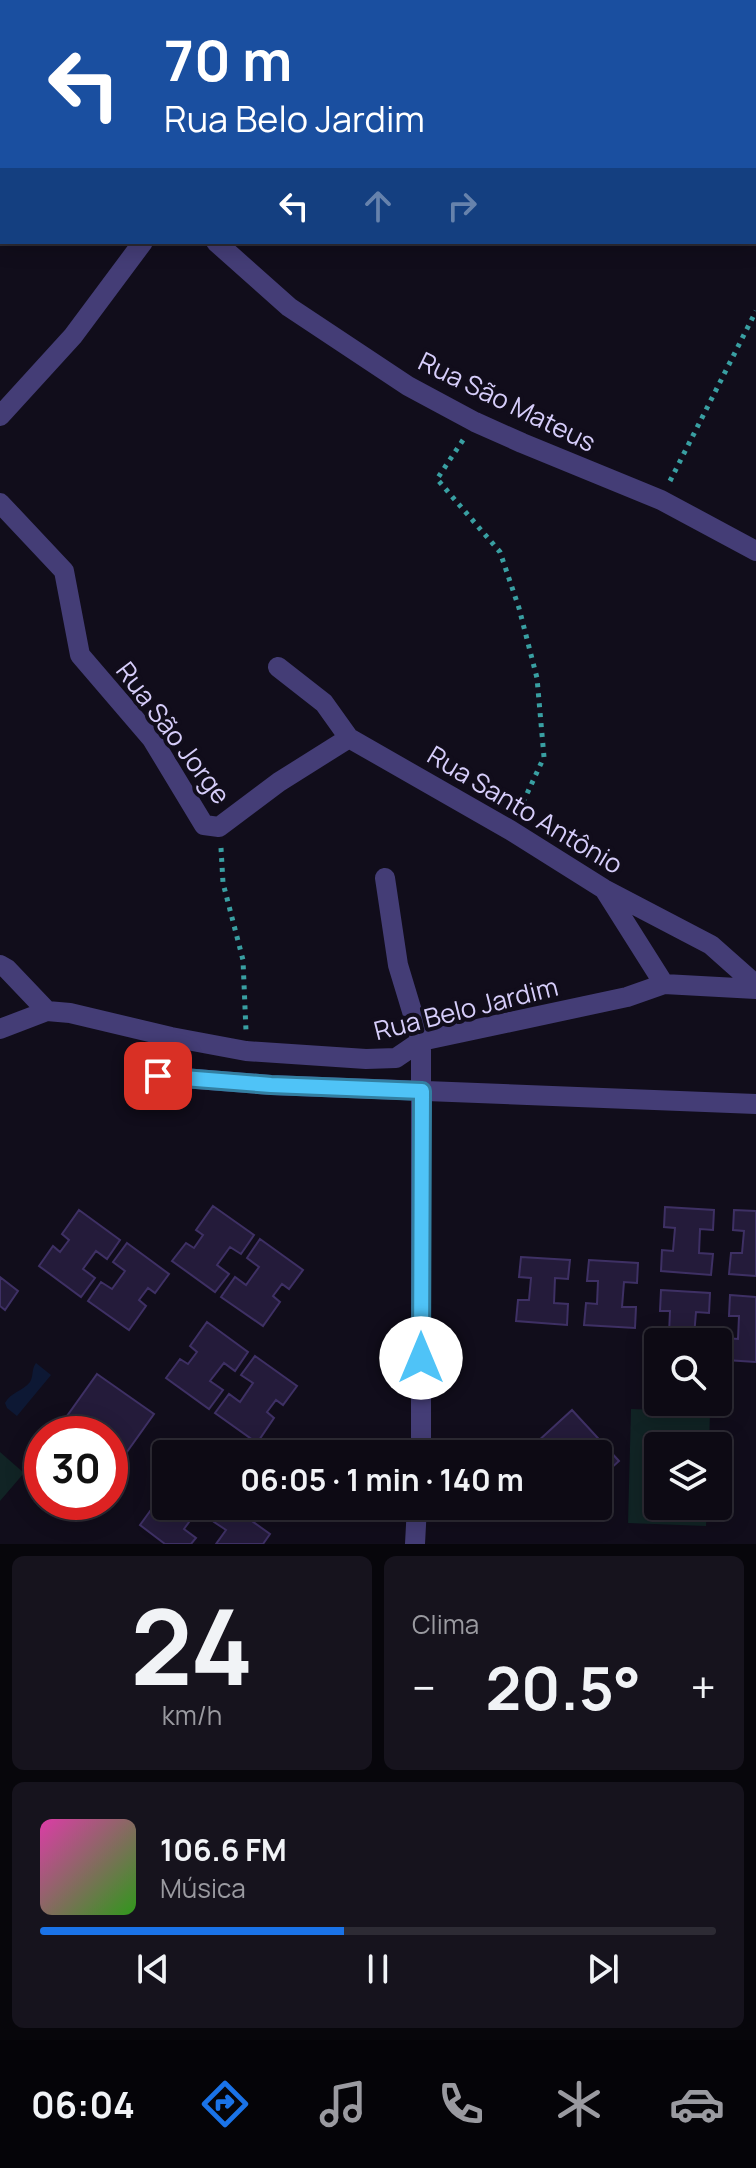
<!DOCTYPE html>
<html lang="pt">
<meta charset="utf-8">
<style>
:root{--surface:#0d0a14;--page:#16131d;--text:#f1f3f6;--muted:#9a9aa0;--line:#2d2b34;--accent:#1a73e8}
body{margin:0;font-family:Manrope,sans-serif;background:var(--page);color:var(--text);height:100vh;display:flex;flex-direction:column;font-size:30px;white-space:nowrap}
*{box-sizing:border-box;margin:0}
p{font-size:26px;color:var(--muted)}
.icon{flex:none;width:44px;height:44px;fill:none;stroke:currentColor;stroke-width:2;stroke-linecap:round;stroke-linejoin:round}
.map{position:relative;height:1544px;overflow:hidden}
.side{display:flex;flex-direction:column;gap:12px;padding:12px;background:#07060b;flex:1}
.side>*{flex:none}
.guide{position:absolute;left:0px;top:0px;width:756px;height:244px;box-shadow:0 4px 20px #0003,0 0 0 2px var(--line);background:#1a4fa0;color:#fff;overflow:hidden}
.controls{position:absolute;left:644px;top:1328px;display:grid;gap:16px}
.controls a{display:grid;place-items:center;width:88px;height:88px;border-radius:8px;background:var(--surface);box-shadow:0 4px 20px #0003,0 0 0 2px var(--line);font-size:40px}
.speed{position:absolute;left:24px;top:1416px;display:flex;gap:16px;font-size:40px;font-weight:700;text-align:center}
.speed>*{display:grid;place-content:center;width:104px;height:104px;border-radius:50%;background:var(--surface);box-shadow:0 4px 20px #0003,0 0 0 2px var(--line);line-height:1}
.speed .limit{border:12px solid #d22;background:#fff;color:#111}
.pin{position:absolute;display:grid;place-items:center;width:68px;height:68px;color:#fff;margin:-34px;border-radius:16px;box-shadow:0 4px 12px #0006}
.me{position:absolute;width:88px;margin:-44px;rotate:0deg;stroke-linejoin:round;filter:drop-shadow(0 0 6px #0008)}
.turn{display:flex;align-items:center;gap:28px;height:168px;padding:0 32px;font-size:36px}
.turn .icon{width:104px;height:104px;stroke-width:2.5}
.turn b{display:block;font-size:56px;line-height:68px}
.lanes{display:flex;align-items:center;height:76px;padding:0 32px;background:#0003;justify-content:center;gap:40px;direction:ltr}
.lanes .off{opacity:.35}
.big{font-size:60px;font-weight:700;line-height:1.1}
.side .widget{flex:1;display:flex;flex-direction:column;justify-content:center;gap:12px;min-width:0;padding:0 28px;border-radius:12px;background:var(--page)}
.side .dial{align-items:center;gap:0}
.dial b{font-size:104px;line-height:1}
.song{display:flex;align-items:center;gap:24px}
.cover{width:96px;height:96px;border-radius:12px;background:linear-gradient(135deg,hsl(320 70% 55%),hsl(110 70% 35%))}
.played{height:8px;border-radius:4px;background:linear-gradient(90deg,var(--accent) 45%,var(--line) 45%)}
.keys{display:flex;justify-content:space-around;direction:ltr}
.heat{display:flex;justify-content:space-between;align-items:center;font-size:44px;direction:ltr}
.side .tiles{flex:1;display:grid;gap:12px;grid-template-columns:1fr 1fr}
.widget:last-child{grid-column:span 2}
.trip{position:absolute;left:152px;top:1440px;width:460px;height:80px;border-radius:8px;background:var(--surface);box-shadow:0 4px 20px #0003,0 0 0 2px var(--line);font-weight:700;line-height:80px;text-align:center}
.dock{display:flex;height:128px;justify-content:space-around;align-items:center;background:#050408;color:var(--muted)}
.dock .icon{width:56px;height:56px}
.dock .selected{color:var(--accent)}
.dock b{font-size:36px;color:var(--text)}
.map>svg:first-child{display:block}
</style>
<div class="map">
<svg width="756" height="1544" viewBox="0 0 756 1544">
<rect width="100%" height="100%" fill="#110d1b"/>
<path fill="#112425" d="M631,1409L710,1412L709,1446H658V1506H707L706,1526L628,1523Z
M0,1452L24,1473L0,1501Z
M42,1460V1502H97C67,1544 0,1496 42,1460Z"/>
<path fill="#0d1834" d="M36,1363L51,1375L17,1416L7,1408L5,1403C11,1392 23,1391 30,1382C34,1375 31,1370 36,1363Z"/>
<path fill="#241b3a" stroke="#3e3064" stroke-width="2" d="M213,1206L254,1235L241,1254L230,1247L217,1265L229,1274L215,1292L172,1261L186,1243L194,1248L203,1235L196,1230Z
M665,1207L714,1210L713,1230L700,1229L699,1253L713,1254L711,1275L661,1271L662,1250L673,1251L675,1228L664,1227Z
M79,1210L120,1240L107,1259L96,1251L83,1269L95,1278L81,1297L39,1266L53,1246L60,1252L69,1240L62,1234Z
M734,1210L756,1211V1276L729,1274L731,1253H742L744,1231L733,1230Z
M260,1239L303,1270L289,1289L282,1284L273,1296L280,1302L263,1326L221,1297L235,1277L246,1285L259,1267L247,1258Z
M127,1243L169,1274L155,1293L148,1288L139,1300L146,1306L129,1330L88,1301L101,1282L112,1289L125,1271L113,1262Z
M521,1257L570,1260L568,1279L555,1278L554,1303L568,1304L567,1325L516,1321L518,1300H529L531,1278L519,1277Z
M589,1260L638,1263L637,1283L624,1282L622,1307H636L635,1328L584,1325L586,1303L597,1304L598,1281H587Z
M0,1277L18,1291L5,1310L0,1306Z
M661,1290L710,1293L709,1313L696,1312L694,1336L708,1337V1342H658V1355H656L658,1333L669,1334L670,1311H660Z
M730,1295L756,1297V1362L726,1360L727,1338L738,1339L739,1316H729Z
M207,1322L248,1352L235,1371L224,1363L210,1381L223,1390L209,1409L166,1378L180,1359L188,1364L197,1352L190,1346Z
M255,1356L297,1386L283,1405L276,1400L267,1412L274,1418L257,1443L215,1413L229,1394L240,1402L253,1383L241,1375Z
M97,1374L154,1414L114,1470L110,1468V1434H63L57,1430Z
M572,1410L619,1461L598,1480V1454H524Z
M166,1505V1506H216L208,1518L197,1511L184,1529L196,1538L191,1544H165L140,1525L153,1507L161,1512Z
M225,1506H231L270,1534L263,1544H216L226,1530L214,1522Z"/>
<g fill="none" stroke-linecap="round" stroke-linejoin="round">
<path stroke="#399fa2" stroke-width="5" stroke-dasharray="4 6" stroke-linecap="butt" d="M552,2L553,0
M463,440L437,479L500,552L519,608L537,678L544,757L519,811
M670,481L756,311
M221,848L223,883L243,960L246,1031"/>
<path stroke="#443d76" stroke-width="20" d="M113,0V2
M216,242L289,307L408,386L475,422L522,443L661,500L756,551
M0,416L73,336L143,242
M0,503L64,571L80,655L152,739L204,825L219,827L279,782L349,738
M278,667L324,703L349,738L510,830L604,889L711,945L756,985
M385,878L398,965L421,1041V1454
M604,889L664,984
M0,965L7,969L47,1011
M0,1029L47,1011L70,1013L171,1037L246,1051L366,1059L396,1058L421,1041L627,997L664,984L756,989
M158,1076L271,1085L756,1104
M415,1544L417,1506"/>
</g>
<g fill="none" stroke-linecap="round" stroke-linejoin="round">
<g stroke="#337fa1" stroke-width="20">
<path id="route" d="M158,1076L271,1085L422,1091L421,1358"/>
</g>
<use href="#route" stroke="#4fc3f7" stroke-width="14"/>
</g>
<g text-anchor="middle" stroke-width="8" stroke-linejoin="round" paint-order="stroke">
<g font-size="26" fill="#d6cdfa" stroke="#110d1b">
<text transform="translate(507 402) rotate(26)" y="9">Rua São Mateus</text>
<text transform="translate(173 733) rotate(53)" y="9">Rua São Jorge</text>
<text transform="translate(525 810) rotate(31)" y="9">Rua Santo Antônio</text>
<text transform="translate(466 1009) rotate(-14)" y="9">Rua Belo Jardim</text>
</g>
</g>
</svg>
<div class="controls">
<a><svg class="icon" aria-label="search" viewBox="0 0 24 24"><circle cx="10" cy="10" r="6"/><path d="M15 15l6 6"/></svg></a>
<a><svg class="icon" aria-label="layers" viewBox="0 0 24 24"><path d="M12 4l9 5-9 5-9-5zM3 14l9 5 9-5"/></svg></a>
</div>
<div class="speed"><div class="limit">30</div></div>
<div class="pin" style="left:158px;top:1076px;background:#d93025"><svg class="icon" aria-label="arrive" viewBox="0 0 24 24"><path d="M6 21V4h12l-3 4 3 4H6"/></svg></div>
<svg class="me" style="left:421px;top:1358px" viewBox="-20 -20 40 40"><circle r="19" fill="#fff"/><path d="M0-13L10 11 0 6-10 11z" fill="#4fc3f7"/></svg>
<div class="trip">06:05 · 1 min · 140 m</div>
<div class="guide">
<div class="turn"><svg class="icon" aria-label="left" viewBox="0 0 24 24"><path d="M17 20v-9H6M10 6l-5 5 5 5"/></svg><div><b>70 m</b>Rua Belo Jardim</div></div>
<div class="lanes"><svg class="icon" aria-label="left" viewBox="0 0 24 24"><path d="M17 20v-9H6M10 6l-5 5 5 5"/></svg><svg class="icon off" aria-label="ahead" viewBox="0 0 24 24"><path d="M12 20V5M6 11l6-6 6 6"/></svg><svg class="icon off" aria-label="right" viewBox="0 0 24 24"><path d="M7 20v-9h11M14 6l5 5-5 5"/></svg></div>
</div>
</div>
<section class="side">
<div class="tiles">
<div class="widget dial"><b>24</b><p>km/h</p></div>
<div class="widget"><p>Clima</p>
<div class="heat"><a>−</a><b class="big">20.5°</b><a>+</a></div>
</div>
<div class="widget">
<div class="song"><i class="cover"></i><div><b>106.6 FM</b><p>Música</p></div></div>
<div class="played"></div>
<div class="keys"><svg class="icon" aria-label="previous" viewBox="0 0 24 24"><path d="M18 5L8 12l10 7zM5 5v14"/></svg><svg class="icon" aria-label="pause" viewBox="0 0 24 24"><path d="M8 5v14M16 5v14"/></svg><svg class="icon" aria-label="next" viewBox="0 0 24 24"><path d="M6 5l10 7-10 7zM19 5v14"/></svg></div>
</div>
</div>
</section>
<nav class="dock">
<b>06:04</b>
<svg class="icon selected" aria-label="directions" viewBox="0 0 24 24"><path d="M12 3l9 9-9 9-9-9zM9 14v-3h6M13 9l2 2-2 2"/></svg>
<svg class="icon" aria-label="music" viewBox="0 0 24 24"><path d="M9 18V5l10-2v13"/><circle cx="6" cy="18" r="3"/><circle cx="16" cy="16" r="3"/></svg>
<svg class="icon" aria-label="phone" viewBox="0 0 24 24"><path d="M5 4h4l2 5-3 2q2 4 5 5l2-3 5 2v4C11 20 4 13 5 4z"/></svg>
<svg class="icon" aria-label="climate" viewBox="0 0 24 24"><path d="M12 3v18M4 7l16 10M4 17L20 7"/></svg>
<svg class="icon" aria-label="car" viewBox="0 0 24 24"><path d="M5 17H2v-5l4-1 3-4h7l3 4 3 1v5h-3M9 17h6M6 11h13"/><circle cx="7" cy="17" r="2"/><circle cx="17" cy="17" r="2"/></svg>
</nav>
